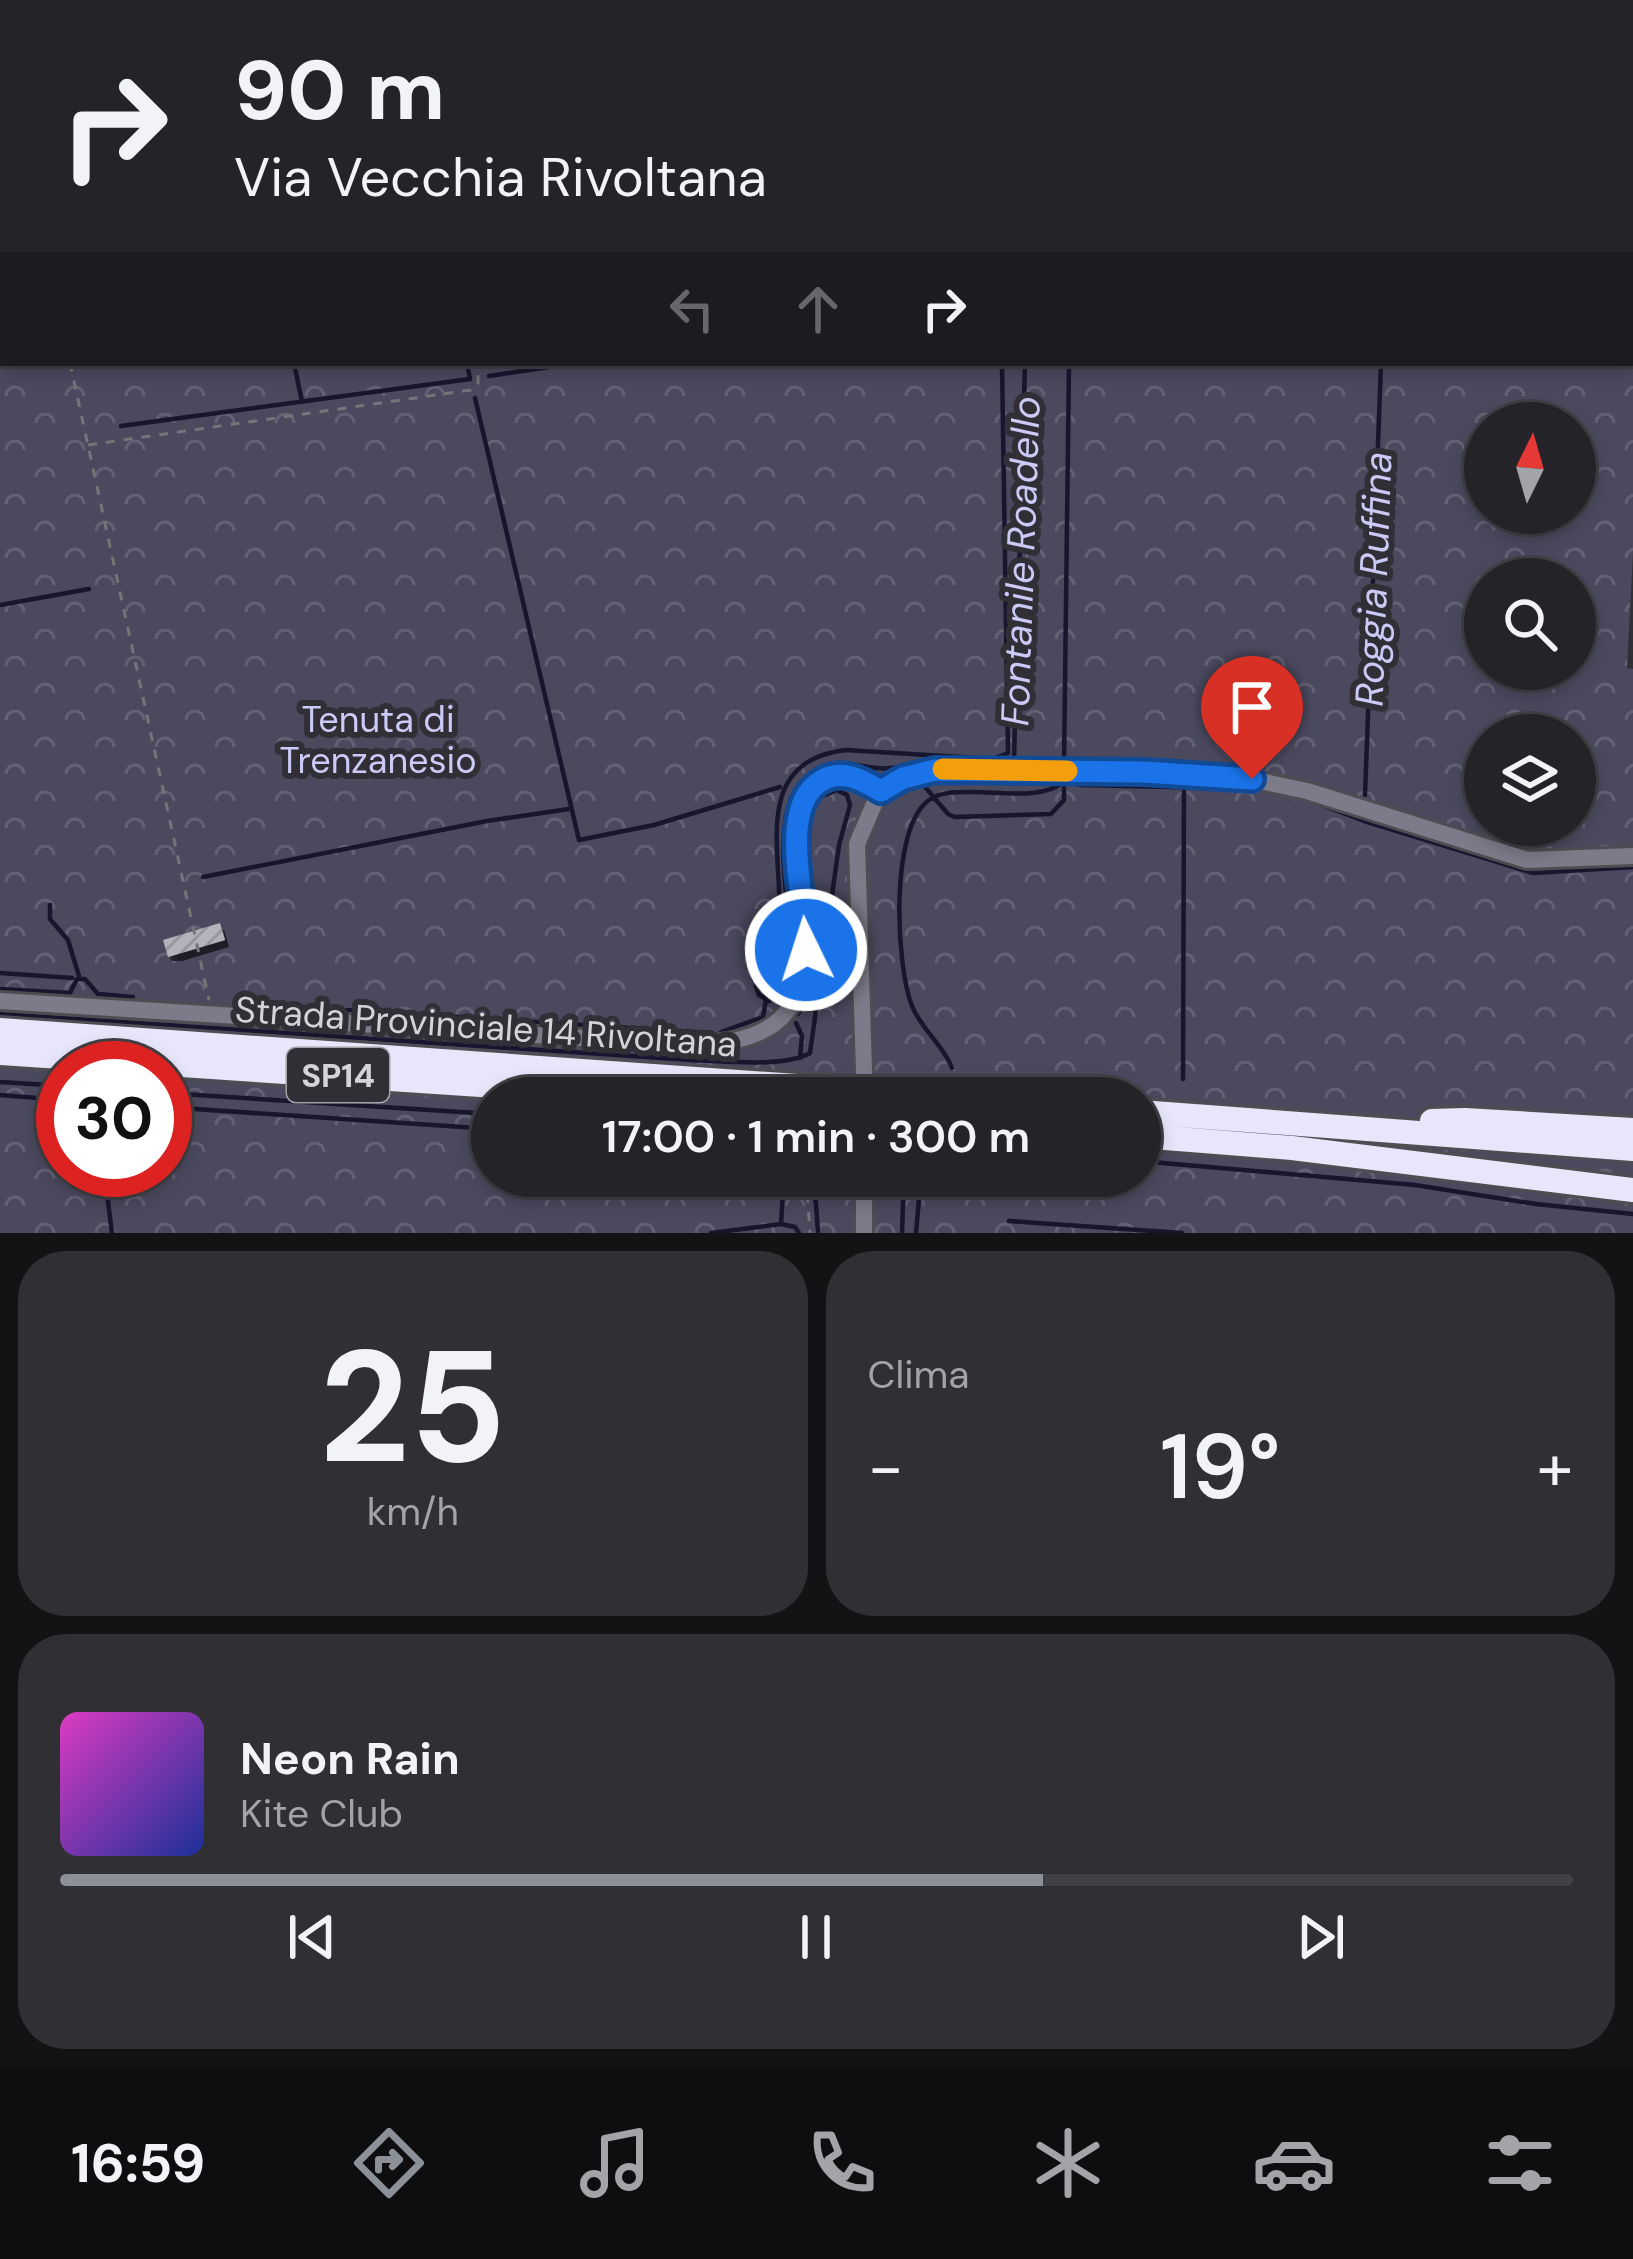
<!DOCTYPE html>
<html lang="it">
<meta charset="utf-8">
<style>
:root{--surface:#232328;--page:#2f2f34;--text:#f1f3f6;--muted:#a3a4a8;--line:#404045;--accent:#8c9099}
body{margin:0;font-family:"DM Sans",sans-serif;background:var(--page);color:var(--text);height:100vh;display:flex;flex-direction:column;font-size:45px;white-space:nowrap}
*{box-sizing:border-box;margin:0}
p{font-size:39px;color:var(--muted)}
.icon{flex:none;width:66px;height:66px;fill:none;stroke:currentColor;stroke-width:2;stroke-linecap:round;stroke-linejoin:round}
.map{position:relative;height:1233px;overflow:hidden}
.side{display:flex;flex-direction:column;gap:18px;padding:18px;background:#131316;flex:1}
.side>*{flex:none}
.hud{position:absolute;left:0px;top:0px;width:1635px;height:366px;box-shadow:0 6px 18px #0003,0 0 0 3px var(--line);background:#232328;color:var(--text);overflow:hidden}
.needle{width:78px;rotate:5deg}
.buttons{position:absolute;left:1464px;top:402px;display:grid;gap:24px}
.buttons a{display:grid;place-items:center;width:132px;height:132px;border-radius:50%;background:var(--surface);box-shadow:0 6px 18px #0003,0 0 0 3px var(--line);font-size:60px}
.speed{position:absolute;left:36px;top:1041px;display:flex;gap:24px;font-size:60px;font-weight:700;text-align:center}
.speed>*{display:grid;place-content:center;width:156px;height:156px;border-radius:50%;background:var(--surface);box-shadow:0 6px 18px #0003,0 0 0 3px var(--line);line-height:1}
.speed .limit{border:18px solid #d22;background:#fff;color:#111}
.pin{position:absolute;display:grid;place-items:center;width:102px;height:102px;color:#fff;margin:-123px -51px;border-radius:50% 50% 50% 0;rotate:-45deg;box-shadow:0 0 12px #0007}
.pin .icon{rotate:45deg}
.me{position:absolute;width:132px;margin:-66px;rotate:356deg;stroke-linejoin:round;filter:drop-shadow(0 0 9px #0008)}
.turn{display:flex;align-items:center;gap:42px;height:252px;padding:0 36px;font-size:54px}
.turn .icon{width:156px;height:156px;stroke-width:2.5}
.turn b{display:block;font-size:84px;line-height:102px}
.lanes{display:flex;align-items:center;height:114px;padding:0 36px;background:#0003;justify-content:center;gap:60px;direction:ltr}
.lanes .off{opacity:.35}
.big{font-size:90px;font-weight:600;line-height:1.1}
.side .tile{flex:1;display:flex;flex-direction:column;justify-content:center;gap:18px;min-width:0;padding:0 42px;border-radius:48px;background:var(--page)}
.side .dial{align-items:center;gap:0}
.dial b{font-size:156px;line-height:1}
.song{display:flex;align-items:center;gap:36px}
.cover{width:144px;height:144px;border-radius:18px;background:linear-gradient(135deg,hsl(310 70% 55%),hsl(230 70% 35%))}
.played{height:12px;border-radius:6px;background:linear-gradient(90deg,var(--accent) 65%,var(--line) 65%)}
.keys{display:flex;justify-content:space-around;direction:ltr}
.heat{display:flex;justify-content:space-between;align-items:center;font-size:66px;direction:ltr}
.side .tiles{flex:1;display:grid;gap:18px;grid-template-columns:1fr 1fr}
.tile:last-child{grid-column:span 2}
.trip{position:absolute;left:471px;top:1077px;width:690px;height:120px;border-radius:60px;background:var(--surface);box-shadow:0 6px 18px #0003,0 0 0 3px var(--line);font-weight:600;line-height:120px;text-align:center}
.dock{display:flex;height:192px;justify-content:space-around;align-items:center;background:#0e0e10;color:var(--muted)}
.dock .icon{width:84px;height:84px}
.dock .active{color:var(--accent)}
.dock b{font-size:54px;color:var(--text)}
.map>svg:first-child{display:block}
</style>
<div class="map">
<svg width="1633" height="1233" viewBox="0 0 1633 1233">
<defs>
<pattern id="park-crowns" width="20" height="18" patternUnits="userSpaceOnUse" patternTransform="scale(3)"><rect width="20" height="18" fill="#4a495e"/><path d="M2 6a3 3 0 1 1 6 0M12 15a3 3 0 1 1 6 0" fill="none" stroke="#636274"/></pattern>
<pattern id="building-hatch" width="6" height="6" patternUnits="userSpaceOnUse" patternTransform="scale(3)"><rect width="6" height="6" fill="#b4b3bb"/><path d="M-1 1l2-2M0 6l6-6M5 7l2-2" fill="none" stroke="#97969c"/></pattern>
<filter id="shadow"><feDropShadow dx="4" dy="7" stdDeviation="0" flood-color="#0009"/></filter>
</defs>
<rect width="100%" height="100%" fill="#2f2f35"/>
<path fill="url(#park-crowns)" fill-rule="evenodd" d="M0,0H1633V553L1627,668L1633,669V1233H0ZM3,3H1632V363H3ZM1485,423H1575V513H1485ZM1485,579H1575V669H1485ZM1485,735H1575V825H1485ZM63,1068H165V1170H63ZM492,1098H1140V1176H492Z"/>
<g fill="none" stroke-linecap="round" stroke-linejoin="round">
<path stroke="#18162e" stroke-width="4.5" d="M217,0L218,3
M390,0L391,3
M994,0V3
M65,3L88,0
M1073,3V0
M1426,3V0
M0,7L3,11
M1632,34H1633
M294,363L302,402
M489,376L575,363
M475,398L579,840L654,825L780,787
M121,426L470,379L467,363
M0,605L89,589
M1014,760L1025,363
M1064,765L1069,363
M920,781L948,814L955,817L1051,814L1064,800V781
M1365,795L1381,363
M1314,802L1364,821L1533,873L1633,867
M203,877L487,821L569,809
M50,905V919L68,940L79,976
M0,973L72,978
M0,989L70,993L77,979H85L98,994L133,997
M769,1001L759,995L756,986C763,965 777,948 779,925C785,860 747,761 846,750L993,759L1008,753L1002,363
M285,1006L710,1033
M0,1014L692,1060C725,1061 783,1068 810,1053L839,845L850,805L847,795L837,790L820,797C791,829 822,918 816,962C813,980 807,998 798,1014
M796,1023L802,1036L800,1058
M721,1032L763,1017L767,994L780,985L789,966C797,910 752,783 831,765C847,761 861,767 877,768C889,770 902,766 914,764
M952,1068C944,1046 921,1029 912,1006C896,966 889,829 929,800C941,791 960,792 974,792C1000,792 1045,800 1064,781L1081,785L1257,789
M1183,1079L1184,786
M0,1082L63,1086
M165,1093L492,1114
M0,1095L63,1100
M165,1107L492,1129
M1140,1161L1415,1185L1536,1204L1633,1214
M104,1170L112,1233
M814,1176L818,1233
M1009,1221L1182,1233
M781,1224L784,1176
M711,1233L781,1224L795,1227L799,1233
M902,1233L904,1176
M916,1233L921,1176"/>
</g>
<path fill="url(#building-hatch)" filter="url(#shadow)" d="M220,923L225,940L168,957L163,940Z"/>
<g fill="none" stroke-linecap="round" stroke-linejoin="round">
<g stroke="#4d4d52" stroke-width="22">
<path id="minor" d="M0,1001L677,1044C906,1055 740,829 821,781C843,768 862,780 881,791
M864,1071L857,844L878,795L913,773L985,769L1144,772L1251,779L1307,791L1527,860L1633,856
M864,1176V1233"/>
</g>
<g stroke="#4d4d52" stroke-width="30">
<path id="highway" d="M0,1030L967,1098
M0,1053L675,1098
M1140,1112L1633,1149
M1432,1121L1465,1120L1633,1130
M1140,1136L1292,1148L1633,1190"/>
</g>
<path stroke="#747479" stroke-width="3" stroke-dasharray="9 9" stroke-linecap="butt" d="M399,0V3
M0,47L3,61
M1632,306L1633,305
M70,363L209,1000
M88,445L471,390L478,384V363
M806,1176L810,1233"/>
<use href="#minor" stroke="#7b7b89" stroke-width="16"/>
<use href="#highway" stroke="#e7e6fb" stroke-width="24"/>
<g stroke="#4d4d52" stroke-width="22" stroke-linecap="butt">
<path id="minor-bridge" d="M864,1071V1098"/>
</g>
<use href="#minor-bridge" stroke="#7b7b89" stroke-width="16"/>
</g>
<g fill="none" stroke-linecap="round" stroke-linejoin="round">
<g stroke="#114b97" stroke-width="30">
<path id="route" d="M806,950C807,905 776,808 821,781C842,768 862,780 881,791L903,778L935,770L1144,772L1252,779"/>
</g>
<use href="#route" stroke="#1a73e8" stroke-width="21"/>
<path stroke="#f59e0b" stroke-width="21" d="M943,769L1067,771"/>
</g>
<g text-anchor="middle" stroke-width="12" stroke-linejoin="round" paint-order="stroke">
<rect fill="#2f2f35" stroke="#a2a2a7" stroke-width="3" x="287" y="1048" width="102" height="54" rx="9"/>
<g font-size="33" font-weight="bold" fill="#d4d4d8">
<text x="338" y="1087">SP14</text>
</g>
<g font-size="36" fill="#cccaf7" stroke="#2f2f35">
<text x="378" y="732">Tenuta di<tspan x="378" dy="41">Trenzanesio</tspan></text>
</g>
<g font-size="36" fill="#d4d4d8" stroke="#2f2f35">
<text transform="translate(486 1026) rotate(4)" y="13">Strada Provinciale 14 Rivoltana</text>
</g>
<g font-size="39" font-style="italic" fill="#cbc9f6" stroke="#2f2f35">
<text transform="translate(1020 561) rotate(-88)" y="14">Fontanile Roadello</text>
<text transform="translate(1373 579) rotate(-88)" y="14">Roggia Ruffina</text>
</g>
</g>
</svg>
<div class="buttons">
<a><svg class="needle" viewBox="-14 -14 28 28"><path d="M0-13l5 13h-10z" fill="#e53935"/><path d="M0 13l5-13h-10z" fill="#a3a4a8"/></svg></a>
<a><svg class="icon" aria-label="search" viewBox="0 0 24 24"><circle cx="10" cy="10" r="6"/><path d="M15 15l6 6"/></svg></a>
<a><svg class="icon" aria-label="layers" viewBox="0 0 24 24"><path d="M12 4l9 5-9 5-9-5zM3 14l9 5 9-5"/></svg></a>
</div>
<div class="speed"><div class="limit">30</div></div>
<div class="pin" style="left:1252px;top:779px;background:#d93025"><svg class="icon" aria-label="arrive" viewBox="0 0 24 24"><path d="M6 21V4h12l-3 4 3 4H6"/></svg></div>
<svg class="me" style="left:806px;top:950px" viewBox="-20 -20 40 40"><circle r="17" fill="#1a73e8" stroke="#fff" stroke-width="3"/><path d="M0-11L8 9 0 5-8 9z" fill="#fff"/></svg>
<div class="trip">17:00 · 1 min · 300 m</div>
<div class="hud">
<div class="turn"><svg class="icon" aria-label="right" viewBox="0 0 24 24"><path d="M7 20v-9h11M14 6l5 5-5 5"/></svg><div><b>90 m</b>Via Vecchia Rivoltana</div></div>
<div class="lanes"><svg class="icon off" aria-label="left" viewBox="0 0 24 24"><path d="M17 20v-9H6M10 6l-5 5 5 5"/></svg><svg class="icon off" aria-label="ahead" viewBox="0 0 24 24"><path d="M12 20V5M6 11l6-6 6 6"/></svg><svg class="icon" aria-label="right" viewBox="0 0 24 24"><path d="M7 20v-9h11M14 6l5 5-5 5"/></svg></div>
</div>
</div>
<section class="side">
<div class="tiles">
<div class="tile dial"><b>25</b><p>km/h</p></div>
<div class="tile"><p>Clima</p>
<div class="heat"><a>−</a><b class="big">19°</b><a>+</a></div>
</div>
<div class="tile">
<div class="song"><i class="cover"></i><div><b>Neon Rain</b><p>Kite Club</p></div></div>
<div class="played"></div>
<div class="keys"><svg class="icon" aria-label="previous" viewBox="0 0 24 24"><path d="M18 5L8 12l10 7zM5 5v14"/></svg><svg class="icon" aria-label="pause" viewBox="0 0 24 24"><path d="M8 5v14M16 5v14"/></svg><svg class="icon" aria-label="next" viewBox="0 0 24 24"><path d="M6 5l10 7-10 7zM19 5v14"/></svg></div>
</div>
</div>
</section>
<nav class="dock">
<b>16:59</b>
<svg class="icon active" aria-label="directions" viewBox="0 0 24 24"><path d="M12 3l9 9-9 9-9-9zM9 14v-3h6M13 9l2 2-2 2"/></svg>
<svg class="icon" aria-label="music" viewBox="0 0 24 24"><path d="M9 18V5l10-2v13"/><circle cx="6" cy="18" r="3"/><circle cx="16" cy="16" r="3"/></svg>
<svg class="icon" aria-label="phone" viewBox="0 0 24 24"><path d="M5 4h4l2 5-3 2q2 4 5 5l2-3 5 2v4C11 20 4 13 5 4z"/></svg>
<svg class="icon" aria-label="climate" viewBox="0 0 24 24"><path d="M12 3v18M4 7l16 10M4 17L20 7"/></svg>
<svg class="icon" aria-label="car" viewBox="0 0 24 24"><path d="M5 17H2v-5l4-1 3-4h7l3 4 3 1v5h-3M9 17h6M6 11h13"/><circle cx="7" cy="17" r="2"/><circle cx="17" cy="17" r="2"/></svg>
<svg class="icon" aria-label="filters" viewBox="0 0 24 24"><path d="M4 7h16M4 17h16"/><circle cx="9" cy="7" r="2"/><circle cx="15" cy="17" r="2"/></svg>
</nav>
